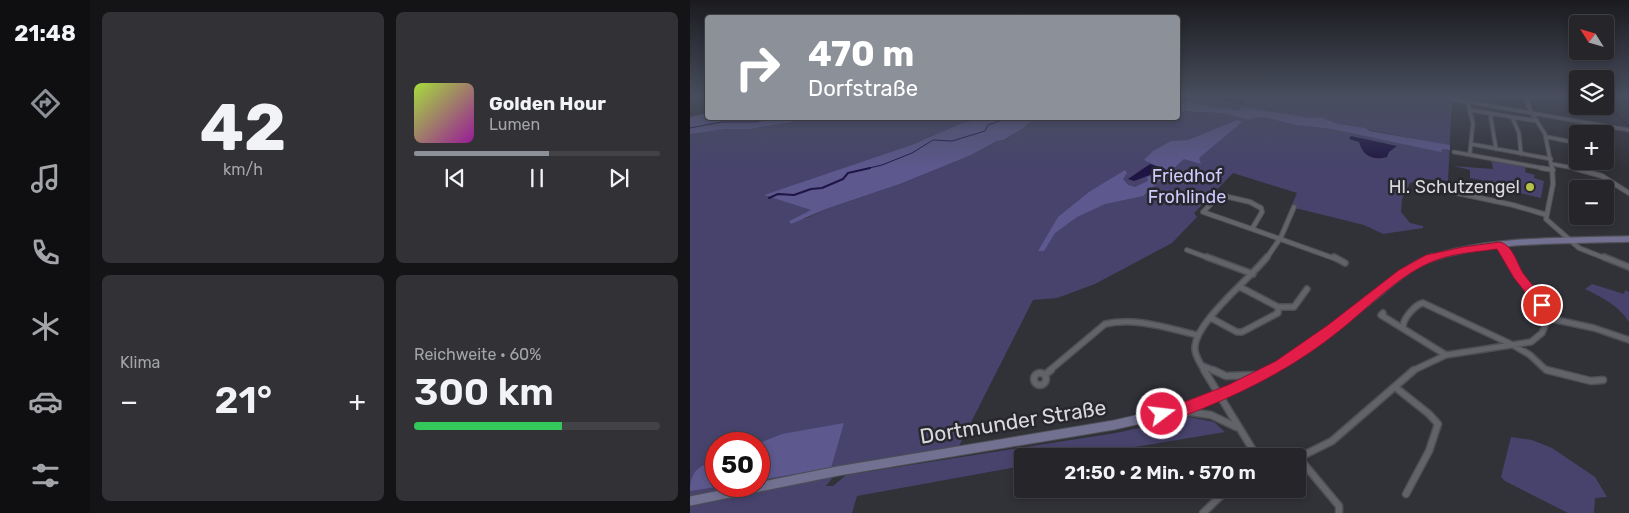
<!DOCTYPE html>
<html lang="de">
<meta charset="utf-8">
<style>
:root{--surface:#25252a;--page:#313136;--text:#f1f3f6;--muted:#a3a5a8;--line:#424247;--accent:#8c9099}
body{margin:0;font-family:Rubik,sans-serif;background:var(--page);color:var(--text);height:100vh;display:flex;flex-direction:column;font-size:19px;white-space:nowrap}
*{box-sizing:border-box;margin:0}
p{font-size:16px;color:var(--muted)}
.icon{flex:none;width:28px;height:28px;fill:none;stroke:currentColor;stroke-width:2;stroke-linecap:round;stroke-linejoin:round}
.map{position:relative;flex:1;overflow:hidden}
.drawer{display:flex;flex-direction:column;gap:12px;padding:12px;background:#141417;width:600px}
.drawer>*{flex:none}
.banner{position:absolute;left:15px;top:15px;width:475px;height:105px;border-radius:5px;box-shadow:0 2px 8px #0003,0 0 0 1px var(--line);background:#8c9099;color:#fff;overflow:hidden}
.needle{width:32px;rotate:307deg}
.tools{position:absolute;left:879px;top:15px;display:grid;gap:10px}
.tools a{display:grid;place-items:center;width:45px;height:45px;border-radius:5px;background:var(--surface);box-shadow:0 2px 8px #0003,0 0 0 1px var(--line);font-size:25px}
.speed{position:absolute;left:15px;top:432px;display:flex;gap:10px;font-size:25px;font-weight:700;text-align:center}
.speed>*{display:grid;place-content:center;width:65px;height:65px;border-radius:50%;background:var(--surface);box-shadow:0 2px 8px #0003,0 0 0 1px var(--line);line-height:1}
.speed .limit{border:8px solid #d22;background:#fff;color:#111}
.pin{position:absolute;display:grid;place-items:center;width:42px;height:42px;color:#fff;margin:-21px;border:2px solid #fff;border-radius:50%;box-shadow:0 1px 5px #0007}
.me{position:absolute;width:55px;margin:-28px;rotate:75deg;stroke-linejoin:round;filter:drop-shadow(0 0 4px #0008)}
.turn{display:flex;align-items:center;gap:18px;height:105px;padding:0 20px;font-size:22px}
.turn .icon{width:65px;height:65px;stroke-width:2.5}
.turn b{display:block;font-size:35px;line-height:42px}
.big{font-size:38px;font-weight:600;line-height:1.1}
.drawer .card{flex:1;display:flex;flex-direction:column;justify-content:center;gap:8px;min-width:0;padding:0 18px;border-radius:8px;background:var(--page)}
.drawer .dial{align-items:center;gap:0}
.dial b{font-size:65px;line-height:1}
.song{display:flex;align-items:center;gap:15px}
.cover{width:60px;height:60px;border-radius:8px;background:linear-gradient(135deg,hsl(80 70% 55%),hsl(300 70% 35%))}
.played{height:5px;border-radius:2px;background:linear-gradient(90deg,var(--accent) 55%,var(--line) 55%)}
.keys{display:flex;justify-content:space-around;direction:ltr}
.heat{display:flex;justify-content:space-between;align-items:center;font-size:28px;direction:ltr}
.charge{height:8px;border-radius:4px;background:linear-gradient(90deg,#34c759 60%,var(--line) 0)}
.drawer .tiles{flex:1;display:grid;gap:12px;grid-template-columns:repeat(2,1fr)}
.trip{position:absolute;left:324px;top:448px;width:292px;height:50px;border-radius:5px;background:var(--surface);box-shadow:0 2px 8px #0003,0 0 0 1px var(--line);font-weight:600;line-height:50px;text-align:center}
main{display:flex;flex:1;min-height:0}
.tabs{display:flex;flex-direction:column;width:90px;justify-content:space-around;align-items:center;background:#0f0f11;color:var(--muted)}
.tabs .icon{width:35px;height:35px}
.tabs .on{color:var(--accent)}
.tabs b{font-size:22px;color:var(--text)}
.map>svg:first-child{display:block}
</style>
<main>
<nav class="tabs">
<b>21:48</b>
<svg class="icon on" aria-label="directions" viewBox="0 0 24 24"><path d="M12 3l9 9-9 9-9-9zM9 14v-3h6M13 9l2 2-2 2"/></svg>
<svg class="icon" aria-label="music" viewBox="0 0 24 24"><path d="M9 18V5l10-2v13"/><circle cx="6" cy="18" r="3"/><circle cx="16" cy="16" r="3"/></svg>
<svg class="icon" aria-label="phone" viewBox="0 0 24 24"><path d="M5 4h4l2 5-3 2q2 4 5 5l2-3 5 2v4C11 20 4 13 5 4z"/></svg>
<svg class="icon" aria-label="climate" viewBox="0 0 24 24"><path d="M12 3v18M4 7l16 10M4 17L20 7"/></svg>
<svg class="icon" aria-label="car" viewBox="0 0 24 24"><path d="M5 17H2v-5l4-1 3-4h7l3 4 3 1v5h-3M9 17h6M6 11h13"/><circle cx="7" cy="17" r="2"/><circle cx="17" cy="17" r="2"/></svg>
<svg class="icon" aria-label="filters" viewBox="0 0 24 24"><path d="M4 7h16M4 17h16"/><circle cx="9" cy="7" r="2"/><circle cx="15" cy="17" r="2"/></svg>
</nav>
<section class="drawer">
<div class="tiles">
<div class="card dial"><b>42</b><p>km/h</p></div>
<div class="card">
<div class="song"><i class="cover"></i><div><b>Golden Hour</b><p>Lumen</p></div></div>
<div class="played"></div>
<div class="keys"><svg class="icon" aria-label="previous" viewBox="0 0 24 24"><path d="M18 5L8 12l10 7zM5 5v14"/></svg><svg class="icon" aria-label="pause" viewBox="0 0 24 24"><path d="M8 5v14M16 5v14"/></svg><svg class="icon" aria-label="next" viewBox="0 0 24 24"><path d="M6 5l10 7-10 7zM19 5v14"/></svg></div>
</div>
<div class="card"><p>Klima</p>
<div class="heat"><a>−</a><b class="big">21°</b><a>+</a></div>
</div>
<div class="card"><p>Reichweite · 60%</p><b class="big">300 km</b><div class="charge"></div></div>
</div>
</section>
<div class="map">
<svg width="939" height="513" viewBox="0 0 939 513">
<rect width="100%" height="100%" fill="#313138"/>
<path fill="#47436c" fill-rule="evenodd" d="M488,97H519L556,105L550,97H750L762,99L758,181L736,179L720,183L712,199L711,212L720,223L733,226V228L693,234L674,225L601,207L607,193L543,173L504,213L507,217L482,243L405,284L367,298L343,300L267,450L148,471L136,486H143L156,475L426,433L499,417L524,422L535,432L391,456H332V466L167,496L162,513H0V134L37,129H60L127,118H297L272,123L224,144L75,195L122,210L99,221L117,218L136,209L210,184L279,156L307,141L315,140L334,128L342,119L488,118V111L530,113L561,120V118L573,117L606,125L641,129L751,151L753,149L760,150L730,140L648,124L631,117L619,118L550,109L544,110L488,101ZM26,444H69V486H26Z
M801,159L836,165L835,172L845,175L844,178L854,181L851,198L797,185L796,181L780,178V170L763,166L803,169Z
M902,284L934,294L935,290L939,292V322C928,305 913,298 895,289Z
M821,437L842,440L862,448L905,477L917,497L905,498L904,513H878L815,481L811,477Z"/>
<path fill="#5d588e" d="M488,101L544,110L550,109L552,107L619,118L631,117L648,124L675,128L680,131L760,145V150L753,149L751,152L641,129L606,125L573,117L561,118V120L530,113L488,111Z
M17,113L18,118H127L60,129H37L0,134V117Z
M297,118H358L342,119L334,128L314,140L307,141L279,156L210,184L136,209L101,224L99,221L121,210L74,195L224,144L272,123Z
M547,120L552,122L509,158L511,164L494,159L453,196L415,204L387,217L365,233L354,251H348L368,217L399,192L435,170L437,173L433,179L438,185L445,187L458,181L457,177L475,170L454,160L463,151L481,141L498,140Z
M154,423L141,468L69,480V444H67L92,434Z
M26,460V486H32L0,491C0,471 9,466 26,460Z"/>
<path fill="#1e1544" d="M661,136L707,146L699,152L697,157C683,161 673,156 669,142L659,139Z
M460,164L476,169L444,181L438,179Z"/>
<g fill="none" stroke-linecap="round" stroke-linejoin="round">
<path stroke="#1e1544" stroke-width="1" d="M488,102H495V97
M915,105L939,126
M0,128L32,122H63L90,118
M175,169L192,165L222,153L243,140L262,141L295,131L298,125L318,118"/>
<path stroke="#1e1544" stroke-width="2" d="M79,198L88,194L104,195L121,189L132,188L153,179L158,173L180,168"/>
<g stroke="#4e4e54" stroke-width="5">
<path id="street-far3" d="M750,97L939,130
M835,97L841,112L855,134L862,169
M778,105L783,123L780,152
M780,110L847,121
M800,113L806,149
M822,117L829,133L831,154
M910,125L923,144L918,149L915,148
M857,137L888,143
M781,144L861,159
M764,152L858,169
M862,164L889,169"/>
</g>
<g stroke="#4e4e54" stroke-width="6">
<path id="street-far2" d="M851,168L863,170
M862,168L863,184L856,219L889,248L917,259
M883,168L912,176L939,193
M762,188L767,193L823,205L857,215
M530,195L560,202L571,208L572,212L562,229L513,212Z
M562,229L646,259
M810,245L821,259
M497,250L521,259
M576,259L591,237L604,207"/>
</g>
<g stroke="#4e4e54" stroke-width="8">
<path id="street-far1" d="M517,257L563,274
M644,257L655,263
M914,257L939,267
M588,307H604L617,289
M693,313L691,315L756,355
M521,318L547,332H552L588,313V307L550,287
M857,318L904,328L939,340
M713,327C713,318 725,305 733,303L823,345L840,355L856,370L862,371
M513,366L525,371
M359,371L415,324C446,317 477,328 507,335
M515,371C511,365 506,358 505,350C502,324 561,278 577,257
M722,371L756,355L841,342L852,333L857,321L856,311L828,275L820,257"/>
</g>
<g stroke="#4e4e54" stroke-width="9">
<path id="street" d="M514,370L566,455L572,456
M523,370L536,376L565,375
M857,370L901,381L913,380
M344 379a6 6 0 1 1 12 0a6 6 0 1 1-12 0Z
M356,374L361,370
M705,387L739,414L748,424L739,451L716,494
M492,411L521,415L546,427
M608,458L642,441L724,370
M609,458L649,506V513
M513,513L538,489"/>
</g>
<g stroke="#4e4e54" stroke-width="8">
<path id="secondary-far2" d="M739,259C801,238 874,241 939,239"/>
</g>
<g stroke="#4e4e54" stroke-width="9">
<path id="secondary-far1" d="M579,371C616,353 650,324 682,298C701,283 720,265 743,257"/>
</g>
<g stroke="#4e4e54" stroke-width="11">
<path id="secondary" d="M0,501L148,471L424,425L489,410L543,389L581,370"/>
</g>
<use href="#street-far3" stroke="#626269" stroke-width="3"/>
<use href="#street-far2" stroke="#626269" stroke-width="4"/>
<use href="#street-far1" stroke="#626269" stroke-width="5"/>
<use href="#street" stroke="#626269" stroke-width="6"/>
<use href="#secondary-far2" stroke="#737191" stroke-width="5.5"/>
<use href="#secondary-far1" stroke="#737191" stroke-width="7"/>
<use href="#secondary" stroke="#737191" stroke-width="9"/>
</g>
<linearGradient id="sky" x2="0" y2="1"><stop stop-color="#1b1b1f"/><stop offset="0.57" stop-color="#484e5e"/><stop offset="1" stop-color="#484e5e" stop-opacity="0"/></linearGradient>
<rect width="939" height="169" fill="url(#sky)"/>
<path fill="#e11d48" stroke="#92132f" d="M810,242C823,245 827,264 833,273C840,283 849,292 856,301L858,305L856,308H848L824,278L807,249C787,252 764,253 744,261C710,274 678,308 649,331C608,364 563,388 514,408C500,413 481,424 467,419L464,414L467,410L489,404L538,385L586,361L638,325L709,270L736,255L773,247Z"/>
<circle fill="#b8c147" stroke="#27272d" stroke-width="2" cx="840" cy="187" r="5"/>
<g text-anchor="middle" stroke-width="5" stroke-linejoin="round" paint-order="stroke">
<g font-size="18" fill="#cdcafd" stroke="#27272d">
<text x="497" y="182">Friedhof<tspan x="497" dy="21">Frohlinde</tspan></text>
</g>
<g font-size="18" fill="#d8d8dd" stroke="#27272d" text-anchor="end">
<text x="830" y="193">Hl. Schutzengel</text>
</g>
<g font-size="21" fill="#d8d8dd" stroke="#27272d">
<text transform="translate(323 422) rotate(-9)" y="7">Dortmunder Straße</text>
</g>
</g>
</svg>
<div class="tools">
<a><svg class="needle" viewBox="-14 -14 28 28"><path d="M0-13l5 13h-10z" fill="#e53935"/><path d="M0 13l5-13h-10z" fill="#a3a5a8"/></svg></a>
<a><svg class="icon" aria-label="layers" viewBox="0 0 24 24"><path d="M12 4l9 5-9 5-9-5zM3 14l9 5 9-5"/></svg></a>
<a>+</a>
<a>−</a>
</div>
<div class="speed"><div class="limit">50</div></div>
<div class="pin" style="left:852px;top:305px;background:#d93025"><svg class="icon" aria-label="arrive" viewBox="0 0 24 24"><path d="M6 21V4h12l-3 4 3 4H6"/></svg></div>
<svg class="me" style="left:472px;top:414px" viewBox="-20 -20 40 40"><circle r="17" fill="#e11d48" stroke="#fff" stroke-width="3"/><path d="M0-11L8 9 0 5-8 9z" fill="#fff"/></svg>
<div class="trip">21:50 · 2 Min. · 570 m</div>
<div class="banner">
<div class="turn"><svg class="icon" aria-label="right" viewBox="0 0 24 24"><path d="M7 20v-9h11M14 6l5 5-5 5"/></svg><div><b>470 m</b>Dorfstraße</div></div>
</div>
</div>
</main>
